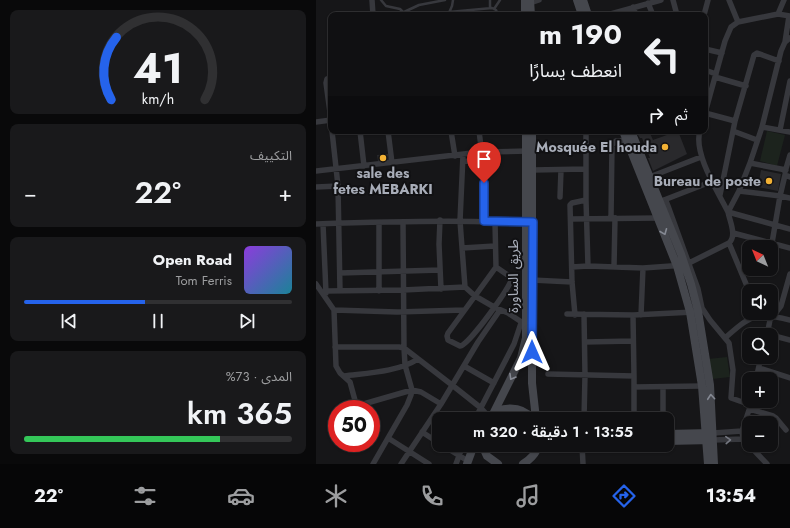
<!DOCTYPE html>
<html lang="ar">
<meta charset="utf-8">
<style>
:root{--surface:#101012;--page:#19191b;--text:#f1f3f6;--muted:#9c9d9f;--line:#303032;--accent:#2563eb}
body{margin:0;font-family:Jost,"Noto Sans Arabic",sans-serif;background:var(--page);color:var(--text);direction:rtl;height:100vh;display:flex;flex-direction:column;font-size:15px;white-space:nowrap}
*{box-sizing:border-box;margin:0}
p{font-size:13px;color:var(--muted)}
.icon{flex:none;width:22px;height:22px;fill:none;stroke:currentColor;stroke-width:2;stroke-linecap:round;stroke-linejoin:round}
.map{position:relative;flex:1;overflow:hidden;direction:ltr}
.drawer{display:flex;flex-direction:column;gap:10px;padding:10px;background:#09090a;width:316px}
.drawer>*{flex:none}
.top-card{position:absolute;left:12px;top:12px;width:380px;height:122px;border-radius:8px;box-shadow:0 1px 3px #0004,0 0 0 1px var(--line);direction:rtl;background:#101012;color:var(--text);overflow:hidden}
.needle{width:26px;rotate:317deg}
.tools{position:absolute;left:426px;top:240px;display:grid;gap:8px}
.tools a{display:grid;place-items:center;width:36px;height:36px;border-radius:8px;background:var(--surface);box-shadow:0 1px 3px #0004,0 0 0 1px var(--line);font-size:20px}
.speed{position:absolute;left:12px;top:400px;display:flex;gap:8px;font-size:20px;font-weight:700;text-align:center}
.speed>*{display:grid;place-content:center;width:52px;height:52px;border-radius:50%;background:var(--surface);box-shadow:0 1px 3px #0004,0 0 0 1px var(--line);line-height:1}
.speed .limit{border:6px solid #d22;background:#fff;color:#111}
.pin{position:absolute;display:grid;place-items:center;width:34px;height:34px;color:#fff;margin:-41px -17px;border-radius:50% 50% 50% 0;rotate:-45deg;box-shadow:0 0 4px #0007}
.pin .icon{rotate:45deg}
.me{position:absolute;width:44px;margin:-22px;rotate:0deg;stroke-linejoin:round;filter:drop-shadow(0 0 3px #0008)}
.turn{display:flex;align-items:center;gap:14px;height:84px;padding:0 20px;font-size:18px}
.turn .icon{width:52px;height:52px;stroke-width:2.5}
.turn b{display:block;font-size:28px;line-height:34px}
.then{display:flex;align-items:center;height:38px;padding:0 20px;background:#0003;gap:8px;font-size:15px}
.big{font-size:30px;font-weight:600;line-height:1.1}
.drawer .widget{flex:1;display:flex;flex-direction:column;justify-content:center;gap:6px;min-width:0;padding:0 14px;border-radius:8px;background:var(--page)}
.drawer .dial{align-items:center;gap:0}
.dial svg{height:104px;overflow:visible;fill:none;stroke:var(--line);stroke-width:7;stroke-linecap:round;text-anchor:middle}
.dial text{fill:var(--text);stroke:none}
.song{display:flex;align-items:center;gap:12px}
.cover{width:48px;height:48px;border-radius:6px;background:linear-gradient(135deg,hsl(270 70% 55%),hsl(190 70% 35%))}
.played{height:4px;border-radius:2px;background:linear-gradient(90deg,var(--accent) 45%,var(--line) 45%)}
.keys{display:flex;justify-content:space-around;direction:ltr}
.heat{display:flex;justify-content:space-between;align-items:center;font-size:22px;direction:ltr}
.charge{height:6px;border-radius:3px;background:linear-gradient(90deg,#34c759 73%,var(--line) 0)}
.trip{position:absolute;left:116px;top:412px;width:242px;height:40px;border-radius:8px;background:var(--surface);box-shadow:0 1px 3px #0004,0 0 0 1px var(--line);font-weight:600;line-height:40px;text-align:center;direction:rtl}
.tab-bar{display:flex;height:64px;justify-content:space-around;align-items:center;background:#060607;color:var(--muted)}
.tab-bar .icon{width:28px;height:28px}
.tab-bar .selected{color:var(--accent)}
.tab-bar b{font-size:18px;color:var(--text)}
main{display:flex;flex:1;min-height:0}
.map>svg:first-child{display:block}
</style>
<main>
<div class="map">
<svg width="474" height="464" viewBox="0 0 474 464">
<rect width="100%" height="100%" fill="#161618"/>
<path fill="#1c231d" d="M451,131L469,135L461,166L444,161Z
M411,357L414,377L396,379L392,359Z"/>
<path fill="#29292c" d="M333,131L337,140L362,131L371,154L337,171L332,158H334L326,138H324L322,135Z
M72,154L73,161H62L61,155Z
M445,170L465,174L462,191L442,187Z"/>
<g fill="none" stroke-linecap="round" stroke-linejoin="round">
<path stroke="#37383d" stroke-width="2.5" d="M65,0L70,6L84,9L90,15
M174,0V8
M178,9L184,0
M150,11V15
M88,12L103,5L129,0
M133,12L176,8L180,10L182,15
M132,15L136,6L137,0
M190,15L207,13"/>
<path stroke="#37383d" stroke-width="5.5" d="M56,0L57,15
M357,0L361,15
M413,0L422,22
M468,0L462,14L474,16
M214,3L223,0
M332,3L337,15
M317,7L320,15
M291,15L345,0
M388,15L392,0
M469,42L473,16
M389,49L406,53
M389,70L400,74
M399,77L430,86
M15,78L11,79L10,83L15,120
M389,113L409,41L415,27L422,22L462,14
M389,113L419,121L404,195
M419,121L438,55L441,53L463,61
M0,122L15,120
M446,127L465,51L469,42L474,38
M464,130L474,81
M16,131L22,186L24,291
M44,131L48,166
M72,131L76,163
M135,131L139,156
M163,131L168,170V221
M384,131C377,153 402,192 412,212L474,229
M417,131L441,140
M147,155L144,221L149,287
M147,161L167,162
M434,163L446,127L474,132
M217,170L270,169
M0,171L165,152L212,151
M469,172L474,155
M474,177L469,175L464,196L474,198
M331,178L385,157
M0,187L22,186
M423,191L434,163L470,170
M244,197L245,170
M270,200L272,266
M342,200L350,201L352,206L382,289L386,308L394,320L413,343L417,370L415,398L435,405
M348,200L397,181
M295,218L296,145L300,141L313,140
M255,219L342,218
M124,220L123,244L125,289
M0,224C59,222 119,220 179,222C190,222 201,221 213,222
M7,224L10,293
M417,233L474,248
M413,243L433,291
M146,248L179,246
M180,267L196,278C193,289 153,345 144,346L132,340L131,336L132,333L159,296L178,307L192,313L210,325
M256,267L272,266L327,268L369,265L413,243C421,236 414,222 412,212L423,191L464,196L456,243
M298,267L299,218
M24,273L124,270
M216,280L256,282
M0,284L18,310L81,312L148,310
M10,291L87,290L149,287L159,296L180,267L179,222
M63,291V223
M18,310L20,366L24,373L34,382L40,404L44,405L96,390L105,392L125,404
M251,314L317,315L378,312
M268,314L269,375L268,419
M259,315L256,282L254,205L256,203L270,200V131
M317,315L318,376
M325,315L327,268
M451,335L454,320L465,306L474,274
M455,335L474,340
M409,338C434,316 440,311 474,320
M269,342L317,341
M19,347H83L88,348L136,385L165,408L173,417
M148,366L178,383
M443,368L474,378
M232,374L318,376V387
M28,376C51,373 82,372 102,359
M440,379L445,357
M434,409L457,416L460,418L470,430
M159,419L198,344L205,323
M318,419V387L386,386
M347,419V387
M106,432L123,443
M397,433L426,431
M72,438L113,464
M427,439L426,431L434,407
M397,440L427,439L433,445
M126,445L152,461
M266,445L267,464
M433,445L451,464
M57,464L91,405L95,395L96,390L89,365L88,348L87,223
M85,464L125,404L162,342L184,310
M140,464L147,445"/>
<path stroke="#45474d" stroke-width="8" d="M214,0L215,15
M261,0L266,15
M267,0L272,15
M209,15V0
M216,131V383L220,419
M307,131L361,266L374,312L386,386L392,464
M315,131L365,254L375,284L382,311L394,385L398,464
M177,414L205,358L210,338V131
M172,419C184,405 205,405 217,419
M351,434L394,433
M351,441L396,440
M166,445L171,456L182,464
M151,464L158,445
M207,464C215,459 220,454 223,445"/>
</g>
<defs><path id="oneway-chevron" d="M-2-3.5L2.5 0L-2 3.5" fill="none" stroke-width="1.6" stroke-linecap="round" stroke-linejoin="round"/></defs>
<g stroke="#858993">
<use href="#oneway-chevron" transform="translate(348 232) rotate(68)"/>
<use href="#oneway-chevron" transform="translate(196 377) rotate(120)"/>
<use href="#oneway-chevron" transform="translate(395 397) rotate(-95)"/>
</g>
<use stroke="#757881" href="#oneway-chevron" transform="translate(412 440) rotate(-3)"/>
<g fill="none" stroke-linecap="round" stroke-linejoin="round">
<g stroke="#184099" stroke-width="10">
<path id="route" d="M168,183V221L217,222L216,352"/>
</g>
<use href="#route" stroke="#2563eb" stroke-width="7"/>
</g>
<g fill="#f2b134" stroke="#111113" stroke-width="1.5">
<circle cx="349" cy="147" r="4"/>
<circle cx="67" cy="158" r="4"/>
<circle cx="453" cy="181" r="4"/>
</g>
<g text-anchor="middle" stroke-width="4" stroke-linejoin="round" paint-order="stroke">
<g font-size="14" font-weight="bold" fill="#a8adb8" stroke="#111113" text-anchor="end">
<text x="341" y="152">Mosquée El houda</text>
<text x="67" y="178" text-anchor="middle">sale des<tspan x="67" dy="16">fetes MEBARKI</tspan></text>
<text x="445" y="186">Bureau de poste</text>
</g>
<g font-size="14" fill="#a8adb8" stroke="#111113">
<text transform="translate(197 276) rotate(-90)" y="5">طريق الساورة</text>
</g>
</g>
</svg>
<div class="tools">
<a><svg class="needle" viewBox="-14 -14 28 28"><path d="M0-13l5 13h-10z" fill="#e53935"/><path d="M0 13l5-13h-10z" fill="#9c9d9f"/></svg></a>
<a><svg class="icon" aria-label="sound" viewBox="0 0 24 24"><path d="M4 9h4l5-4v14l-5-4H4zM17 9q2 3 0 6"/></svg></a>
<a><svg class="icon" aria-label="search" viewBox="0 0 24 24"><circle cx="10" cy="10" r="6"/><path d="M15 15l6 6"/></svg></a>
<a>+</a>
<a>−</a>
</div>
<div class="speed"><div class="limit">50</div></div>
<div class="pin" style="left:168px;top:183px;background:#d93025"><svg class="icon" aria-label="arrive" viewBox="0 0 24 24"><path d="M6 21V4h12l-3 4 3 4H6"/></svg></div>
<svg class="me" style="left:216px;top:352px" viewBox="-20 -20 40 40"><path d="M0-17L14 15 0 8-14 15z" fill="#2563eb" stroke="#fff" stroke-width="4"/></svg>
<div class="trip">13:55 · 1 دقيقة · 320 m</div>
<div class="top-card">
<div class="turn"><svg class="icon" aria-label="left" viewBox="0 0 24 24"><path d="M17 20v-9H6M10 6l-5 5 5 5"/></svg><div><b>190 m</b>انعطف يسارًا</div></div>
<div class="then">ثم<svg class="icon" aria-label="right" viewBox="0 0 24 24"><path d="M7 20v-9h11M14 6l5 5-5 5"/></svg></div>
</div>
</div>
<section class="drawer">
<div class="widget dial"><svg viewBox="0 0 100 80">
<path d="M14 69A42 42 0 1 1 86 69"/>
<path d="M14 69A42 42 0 0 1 18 21" stroke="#2563eb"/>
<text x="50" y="56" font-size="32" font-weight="700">41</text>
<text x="50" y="72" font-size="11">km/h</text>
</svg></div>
<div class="widget"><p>التكييف</p>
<div class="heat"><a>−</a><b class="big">22°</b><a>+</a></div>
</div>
<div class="widget">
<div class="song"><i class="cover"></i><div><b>Open Road</b><p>Tom Ferris</p></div></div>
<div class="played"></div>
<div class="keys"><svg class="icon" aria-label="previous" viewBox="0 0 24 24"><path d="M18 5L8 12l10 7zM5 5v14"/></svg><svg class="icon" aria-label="pause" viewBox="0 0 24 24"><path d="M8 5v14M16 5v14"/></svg><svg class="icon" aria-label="next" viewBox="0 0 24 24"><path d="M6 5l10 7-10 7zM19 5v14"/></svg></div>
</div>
<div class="widget"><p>المدى · 73%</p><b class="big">365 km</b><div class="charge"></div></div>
</section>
</main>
<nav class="tab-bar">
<b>13:54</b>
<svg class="icon selected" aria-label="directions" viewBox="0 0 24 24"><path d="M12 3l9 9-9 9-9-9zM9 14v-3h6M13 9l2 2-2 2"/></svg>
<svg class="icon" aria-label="music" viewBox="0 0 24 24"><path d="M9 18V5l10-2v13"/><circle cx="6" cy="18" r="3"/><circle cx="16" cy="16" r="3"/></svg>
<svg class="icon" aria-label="phone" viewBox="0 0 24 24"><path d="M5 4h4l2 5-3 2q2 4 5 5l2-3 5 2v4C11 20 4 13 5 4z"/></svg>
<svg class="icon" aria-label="climate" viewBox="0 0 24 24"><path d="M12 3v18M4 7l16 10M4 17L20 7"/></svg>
<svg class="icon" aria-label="car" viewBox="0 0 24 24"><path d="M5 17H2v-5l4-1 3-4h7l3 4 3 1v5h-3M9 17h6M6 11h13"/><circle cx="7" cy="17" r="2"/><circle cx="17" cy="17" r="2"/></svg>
<svg class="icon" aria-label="filters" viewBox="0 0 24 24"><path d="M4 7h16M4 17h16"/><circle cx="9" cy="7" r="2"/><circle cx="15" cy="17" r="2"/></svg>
<b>22°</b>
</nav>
